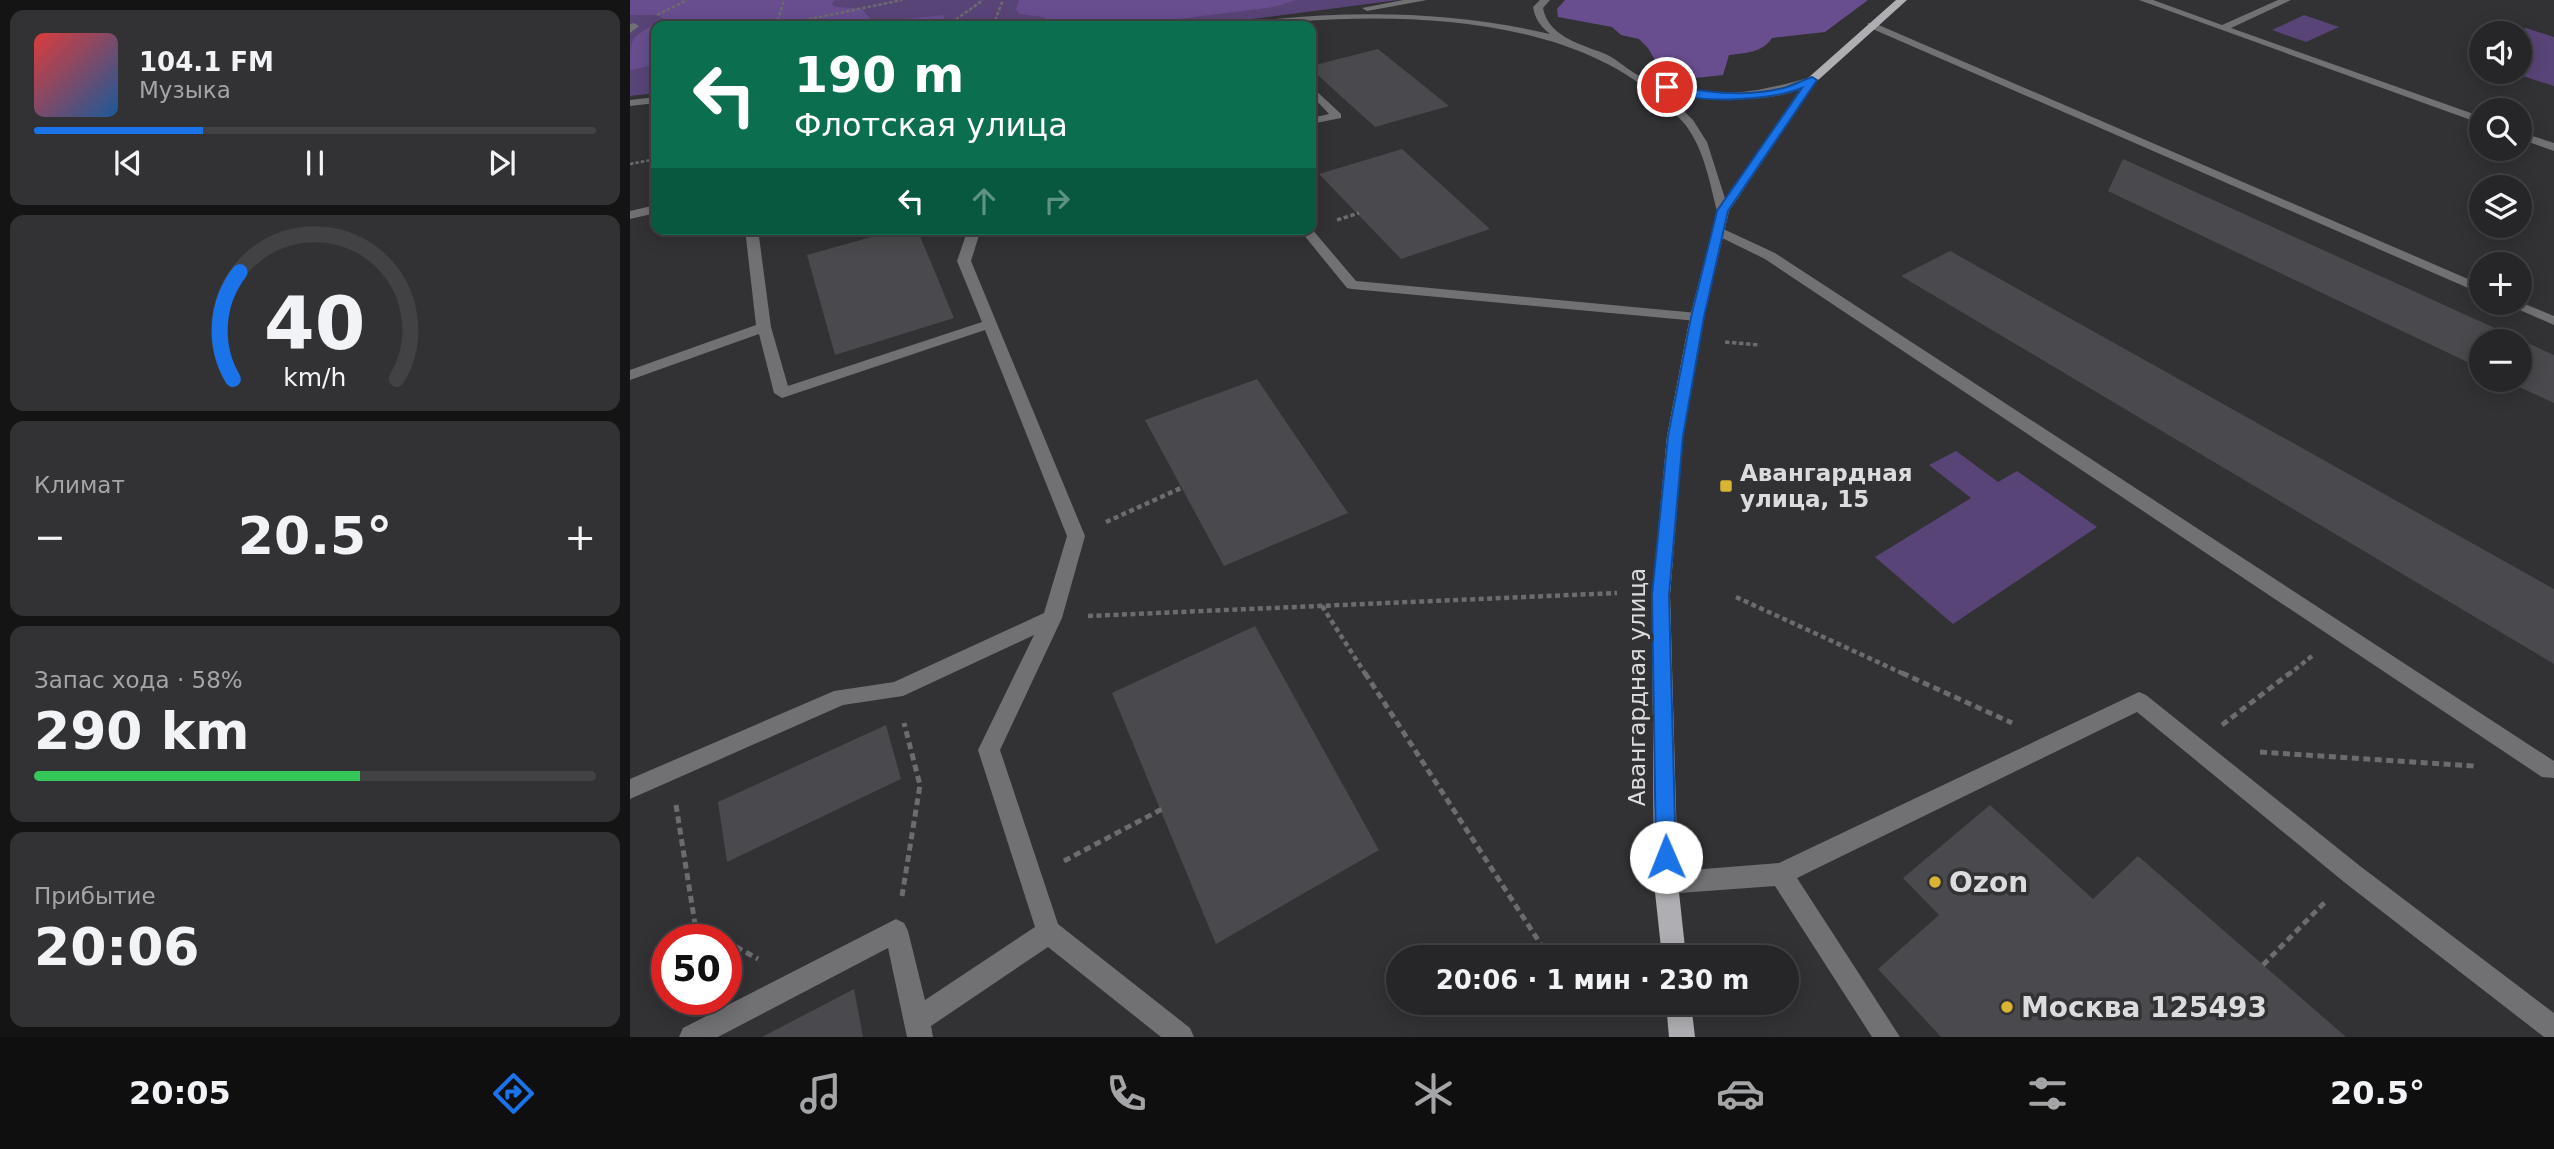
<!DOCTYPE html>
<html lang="ru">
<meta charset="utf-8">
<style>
:root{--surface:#262527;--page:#323133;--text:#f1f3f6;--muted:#a4a5a7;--line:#424244;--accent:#1a73e8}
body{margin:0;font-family:"DejaVu Sans",sans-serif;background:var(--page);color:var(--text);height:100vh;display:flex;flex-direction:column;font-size:26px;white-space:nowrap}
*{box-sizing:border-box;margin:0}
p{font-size:23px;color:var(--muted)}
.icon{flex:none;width:38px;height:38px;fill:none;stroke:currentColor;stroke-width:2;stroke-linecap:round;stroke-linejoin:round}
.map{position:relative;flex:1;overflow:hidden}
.side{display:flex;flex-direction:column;gap:10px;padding:10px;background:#151415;width:630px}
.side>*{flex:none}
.guide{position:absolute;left:21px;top:21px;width:665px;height:214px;border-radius:14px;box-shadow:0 4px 18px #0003,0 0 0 2px var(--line);background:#0b6e4f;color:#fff;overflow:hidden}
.controls{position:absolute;left:1839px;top:21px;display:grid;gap:14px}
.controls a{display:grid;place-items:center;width:63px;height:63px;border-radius:50%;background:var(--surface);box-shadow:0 4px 18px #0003,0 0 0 2px var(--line);font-size:35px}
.speed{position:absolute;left:21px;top:924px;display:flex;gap:14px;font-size:35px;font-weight:700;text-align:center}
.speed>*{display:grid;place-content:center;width:91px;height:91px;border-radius:50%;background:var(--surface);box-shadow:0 4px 18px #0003,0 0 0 2px var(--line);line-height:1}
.speed .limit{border:10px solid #d22;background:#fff;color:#111}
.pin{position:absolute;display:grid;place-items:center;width:60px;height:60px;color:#fff;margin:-30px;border:4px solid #fff;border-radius:50%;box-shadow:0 2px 7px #0007}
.me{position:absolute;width:77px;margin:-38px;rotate:359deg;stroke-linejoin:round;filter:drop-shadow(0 0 5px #0008)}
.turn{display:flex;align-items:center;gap:24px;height:147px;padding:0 28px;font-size:32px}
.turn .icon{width:91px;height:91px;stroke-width:2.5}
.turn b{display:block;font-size:49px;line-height:60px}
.lanes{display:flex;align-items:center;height:66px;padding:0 28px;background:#0003;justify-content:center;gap:35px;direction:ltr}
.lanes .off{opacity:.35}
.big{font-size:52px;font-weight:700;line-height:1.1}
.side .widget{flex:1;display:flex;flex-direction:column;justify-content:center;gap:10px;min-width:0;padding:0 24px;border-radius:14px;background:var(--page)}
.side .dial{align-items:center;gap:0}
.dial svg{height:182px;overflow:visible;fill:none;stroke:var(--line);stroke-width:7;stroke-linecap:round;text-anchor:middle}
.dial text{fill:var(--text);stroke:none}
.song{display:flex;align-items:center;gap:21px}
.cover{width:84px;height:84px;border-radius:10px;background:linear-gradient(135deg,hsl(0 70% 55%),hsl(210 70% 35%))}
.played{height:7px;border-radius:4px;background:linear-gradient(90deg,var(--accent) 30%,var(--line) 30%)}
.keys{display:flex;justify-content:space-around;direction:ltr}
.heat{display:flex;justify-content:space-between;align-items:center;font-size:38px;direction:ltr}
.charge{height:10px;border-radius:5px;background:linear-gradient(90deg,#34c759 58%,var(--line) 0)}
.trip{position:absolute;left:756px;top:945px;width:413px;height:70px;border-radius:35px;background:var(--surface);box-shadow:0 4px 18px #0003,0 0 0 2px var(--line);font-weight:700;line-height:70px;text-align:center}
.tab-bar{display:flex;height:112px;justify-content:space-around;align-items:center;background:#0f0f10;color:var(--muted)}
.tab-bar .icon{width:49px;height:49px}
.tab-bar .on{color:var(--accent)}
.tab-bar b{font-size:32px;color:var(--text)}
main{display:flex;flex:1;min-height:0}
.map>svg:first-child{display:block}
</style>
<main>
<section class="side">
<div class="widget">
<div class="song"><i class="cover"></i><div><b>104.1 FM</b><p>Музыка</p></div></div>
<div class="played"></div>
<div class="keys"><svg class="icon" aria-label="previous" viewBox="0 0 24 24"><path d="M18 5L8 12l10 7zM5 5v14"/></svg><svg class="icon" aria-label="pause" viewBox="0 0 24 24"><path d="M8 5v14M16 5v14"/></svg><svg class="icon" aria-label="next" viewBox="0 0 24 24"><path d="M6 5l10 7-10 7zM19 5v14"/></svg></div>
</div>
<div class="widget dial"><svg viewBox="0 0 100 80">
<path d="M14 69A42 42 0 1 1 86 69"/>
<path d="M14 69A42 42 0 0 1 17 22" stroke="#1a73e8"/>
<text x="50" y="56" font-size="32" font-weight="700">40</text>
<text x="50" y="72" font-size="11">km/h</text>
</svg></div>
<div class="widget"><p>Климат</p>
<div class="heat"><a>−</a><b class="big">20.5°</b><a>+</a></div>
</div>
<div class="widget"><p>Запас хода · 58%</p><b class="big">290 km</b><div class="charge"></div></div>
<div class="widget"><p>Прибытие</p><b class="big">20:06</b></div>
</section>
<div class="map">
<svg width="1924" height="1037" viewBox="0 0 1924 1037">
<rect width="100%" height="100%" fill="#323134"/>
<path fill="#594478" d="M0,0H768L568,26H26V93L0,96Z
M1674,15L1709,27L1676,42L1642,30Z
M1896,28L1924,37V86L1880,72H1890V33H1887Z
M1326,451L1368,482L1387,471L1467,527L1323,624L1245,557L1341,498L1299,465Z"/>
<path fill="#684e8f" d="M0,0H205L201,4L206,7L232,9L243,22L315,15L312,26H26V64L2,70L0,69C0,31 4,38 33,19L29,15H0Z
M389,0H666L644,7L493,26H422L414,17L389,14L386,9Z
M935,0H1238L1195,32L1142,38C1132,53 1115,53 1099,55L1093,75L1065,78L1042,75L1029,67L1018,48L1009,39L991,35L982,27L928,17L927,9Z"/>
<path fill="#4a494d" d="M748,49L819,106L745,127L681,69V66Z
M772,149L860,229L771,259L689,174Z
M1493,159L1924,355V403L1874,380H1890V341H1852V369L1478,191Z
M270,229H287L324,318L205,355L177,255Z
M1320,251L1924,589V664L1271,276Z
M627,379L718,513L594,566L515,420Z
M625,626L749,850L586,944L482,693Z
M256,725L271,779L97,862L88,802Z
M1360,805L1463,899L1508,856L1716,1037H1311L1248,969L1309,915L1273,878Z
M224,989L233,1037H132Z"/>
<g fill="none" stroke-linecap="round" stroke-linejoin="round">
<path stroke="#6c6b6e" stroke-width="2.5" stroke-dasharray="3.5 2" stroke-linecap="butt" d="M27,15L57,0
M146,26L272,0
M146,26L154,0
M317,26L353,0
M367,26L366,18L373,0
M0,164L26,159"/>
<path stroke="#6c6b6e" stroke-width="3.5" stroke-dasharray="4.5 2.5" stroke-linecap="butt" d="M707,220L729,213
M1095,342L1130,345"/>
<path stroke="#6c6b6e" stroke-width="4.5" stroke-dasharray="5 3.5" stroke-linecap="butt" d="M476,522L551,488
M1106,597L1276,675
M692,606L736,675
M458,616L987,593
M1658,675L1682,656"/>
<path stroke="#6c6b6e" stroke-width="5" stroke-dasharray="7 4.5" stroke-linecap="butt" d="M735,673L919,957
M1272,673L1382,723
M1592,725L1660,673
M1630,752L1844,766
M46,805L65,924L94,940
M434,861L532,809
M272,896L290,785L274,723
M96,941L128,959
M1633,965L1697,900"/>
<path fill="#717072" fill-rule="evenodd" d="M773,0H797L737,11L732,8Z
M910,0H920L913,8C918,36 950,44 973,53C989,59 1004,77 1020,80C1033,82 1047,87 1061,90C1104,98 1141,88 1182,77L1187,80C1152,107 1070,102 1030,88L1063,120L1077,142L1099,211L1093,215L1087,211C1080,184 1075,154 1059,130C1053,120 1042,112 1034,104C947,20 788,13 674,21C651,23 628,27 605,26L610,23C713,10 818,10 920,34C911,27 905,19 903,7Z
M1509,0H1523L1592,25L1648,0H1661L1601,28L1852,117V124Z
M4,23L9,26L0,33V24Z
M1238,23H1244L1852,285V294L1238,27Z
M681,86L711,114V118L681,124V118L699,114L681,95Z
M26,97V103L0,106V100Z
M1890,132L1924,143V151L1890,139Z
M26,205V213L0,219V211Z
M1089,227L1145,253L1924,761V778L1912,777L1135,259L1084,234L1082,231Z
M681,228L726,281L1067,313L1074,317L1067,321L722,289L717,288L669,229Z
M115,229H128L141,327L158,386L352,322L327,261L338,229H351L341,261L455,536L432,618L370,750L428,924L560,1028L564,1037H531L418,947L301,1026L303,1037H277L258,948L88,1037H49L53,1028L266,919L274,923L278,931L295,1000L405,927L348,750L404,635L273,696L213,705L0,799V779L204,691L264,682L414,613L437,536L355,330L152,398L144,393L129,334L0,380V370L126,325Z
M1890,302L1924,316V325L1874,303Z
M1509,692L1516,695L1730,866L1924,1013V1037H1914L1714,882L1507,712L1167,878L1270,1037H1242L1145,886L1036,894L1028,891L1024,883L1028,875L1036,872L1149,863Z"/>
<path fill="#afaeb2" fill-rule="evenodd" d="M1266,0H1277L1186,82L1099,211L1074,317L1053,436L1040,595L1048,883L1056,957H1032L1024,883L1022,595L1037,436L1060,317L1087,211L1178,78Z
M1036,1003H1061L1065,1037H1039Z"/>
</g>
<path fill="#1a73e8" stroke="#114b97" stroke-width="2" d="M1182,77L1187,80L1098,211L1074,317L1053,436L1039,595L1046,857L1043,864L1036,867L1029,864L1026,857L1022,595L1038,436L1061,317L1087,211L1172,88C1140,101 1062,106 1032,87L1037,84C1075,93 1118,98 1157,87C1165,84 1174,80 1182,77Z"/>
<g fill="#d9b334" stroke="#323134" stroke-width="2.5">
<rect x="1089" y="479" width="14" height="14" rx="3.5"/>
<circle cx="1305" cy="882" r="7"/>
<circle cx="1377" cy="1007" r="7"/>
</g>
<g text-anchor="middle" stroke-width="7" stroke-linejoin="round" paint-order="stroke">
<g font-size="23" font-weight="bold" fill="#dcdbdd" stroke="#323134" text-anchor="start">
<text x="1110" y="481">Авангардная<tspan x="1110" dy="26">улица, 15</tspan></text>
</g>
<g font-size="23" fill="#dcdbdd" stroke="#323134">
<text transform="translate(1007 687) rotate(-90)" y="8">Авангардная улица</text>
</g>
<g font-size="28" font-weight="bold" fill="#dcdbdd" stroke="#323134" text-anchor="start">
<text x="1319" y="892">Ozon</text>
<text x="1391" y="1017">Москва 125493</text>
</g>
</g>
</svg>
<div class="controls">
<a><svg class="icon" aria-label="sound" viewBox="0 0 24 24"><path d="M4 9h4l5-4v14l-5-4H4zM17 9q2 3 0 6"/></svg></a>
<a><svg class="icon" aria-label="search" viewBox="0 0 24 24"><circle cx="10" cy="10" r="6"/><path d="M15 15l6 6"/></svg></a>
<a><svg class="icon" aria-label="layers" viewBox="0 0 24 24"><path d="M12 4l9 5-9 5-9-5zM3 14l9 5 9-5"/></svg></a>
<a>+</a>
<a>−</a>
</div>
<div class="speed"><div class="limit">50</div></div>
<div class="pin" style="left:1037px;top:87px;background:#d93025"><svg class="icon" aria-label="arrive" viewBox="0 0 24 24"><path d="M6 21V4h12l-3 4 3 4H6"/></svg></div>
<svg class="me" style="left:1036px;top:857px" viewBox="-20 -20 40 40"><circle r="19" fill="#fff"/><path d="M0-13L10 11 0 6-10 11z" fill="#1a73e8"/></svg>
<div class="trip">20:06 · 1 мин · 230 m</div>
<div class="guide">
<div class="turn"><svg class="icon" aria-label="left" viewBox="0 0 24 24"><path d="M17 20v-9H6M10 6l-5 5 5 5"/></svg><div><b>190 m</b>Флотская улица</div></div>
<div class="lanes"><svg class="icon" aria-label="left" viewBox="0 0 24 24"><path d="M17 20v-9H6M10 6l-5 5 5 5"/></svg><svg class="icon off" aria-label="ahead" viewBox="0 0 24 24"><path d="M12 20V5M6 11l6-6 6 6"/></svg><svg class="icon off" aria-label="right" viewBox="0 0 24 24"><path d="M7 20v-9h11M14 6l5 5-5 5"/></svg></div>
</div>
</div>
</main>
<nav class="tab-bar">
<b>20:05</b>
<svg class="icon on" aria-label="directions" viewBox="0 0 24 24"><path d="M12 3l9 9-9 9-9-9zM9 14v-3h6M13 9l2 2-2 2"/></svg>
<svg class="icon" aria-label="music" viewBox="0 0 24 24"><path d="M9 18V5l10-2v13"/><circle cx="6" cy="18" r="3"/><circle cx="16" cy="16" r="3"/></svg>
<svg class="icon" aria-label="phone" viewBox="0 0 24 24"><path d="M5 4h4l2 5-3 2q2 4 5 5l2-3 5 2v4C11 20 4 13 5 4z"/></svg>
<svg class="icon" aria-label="climate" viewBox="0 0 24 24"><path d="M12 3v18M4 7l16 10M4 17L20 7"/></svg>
<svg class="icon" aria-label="car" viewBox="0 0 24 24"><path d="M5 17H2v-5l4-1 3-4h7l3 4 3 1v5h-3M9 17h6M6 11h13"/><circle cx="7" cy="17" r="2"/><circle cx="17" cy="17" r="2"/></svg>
<svg class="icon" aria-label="filters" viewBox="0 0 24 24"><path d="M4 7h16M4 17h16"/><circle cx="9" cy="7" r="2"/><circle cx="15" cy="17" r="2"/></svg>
<b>20.5°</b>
</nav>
